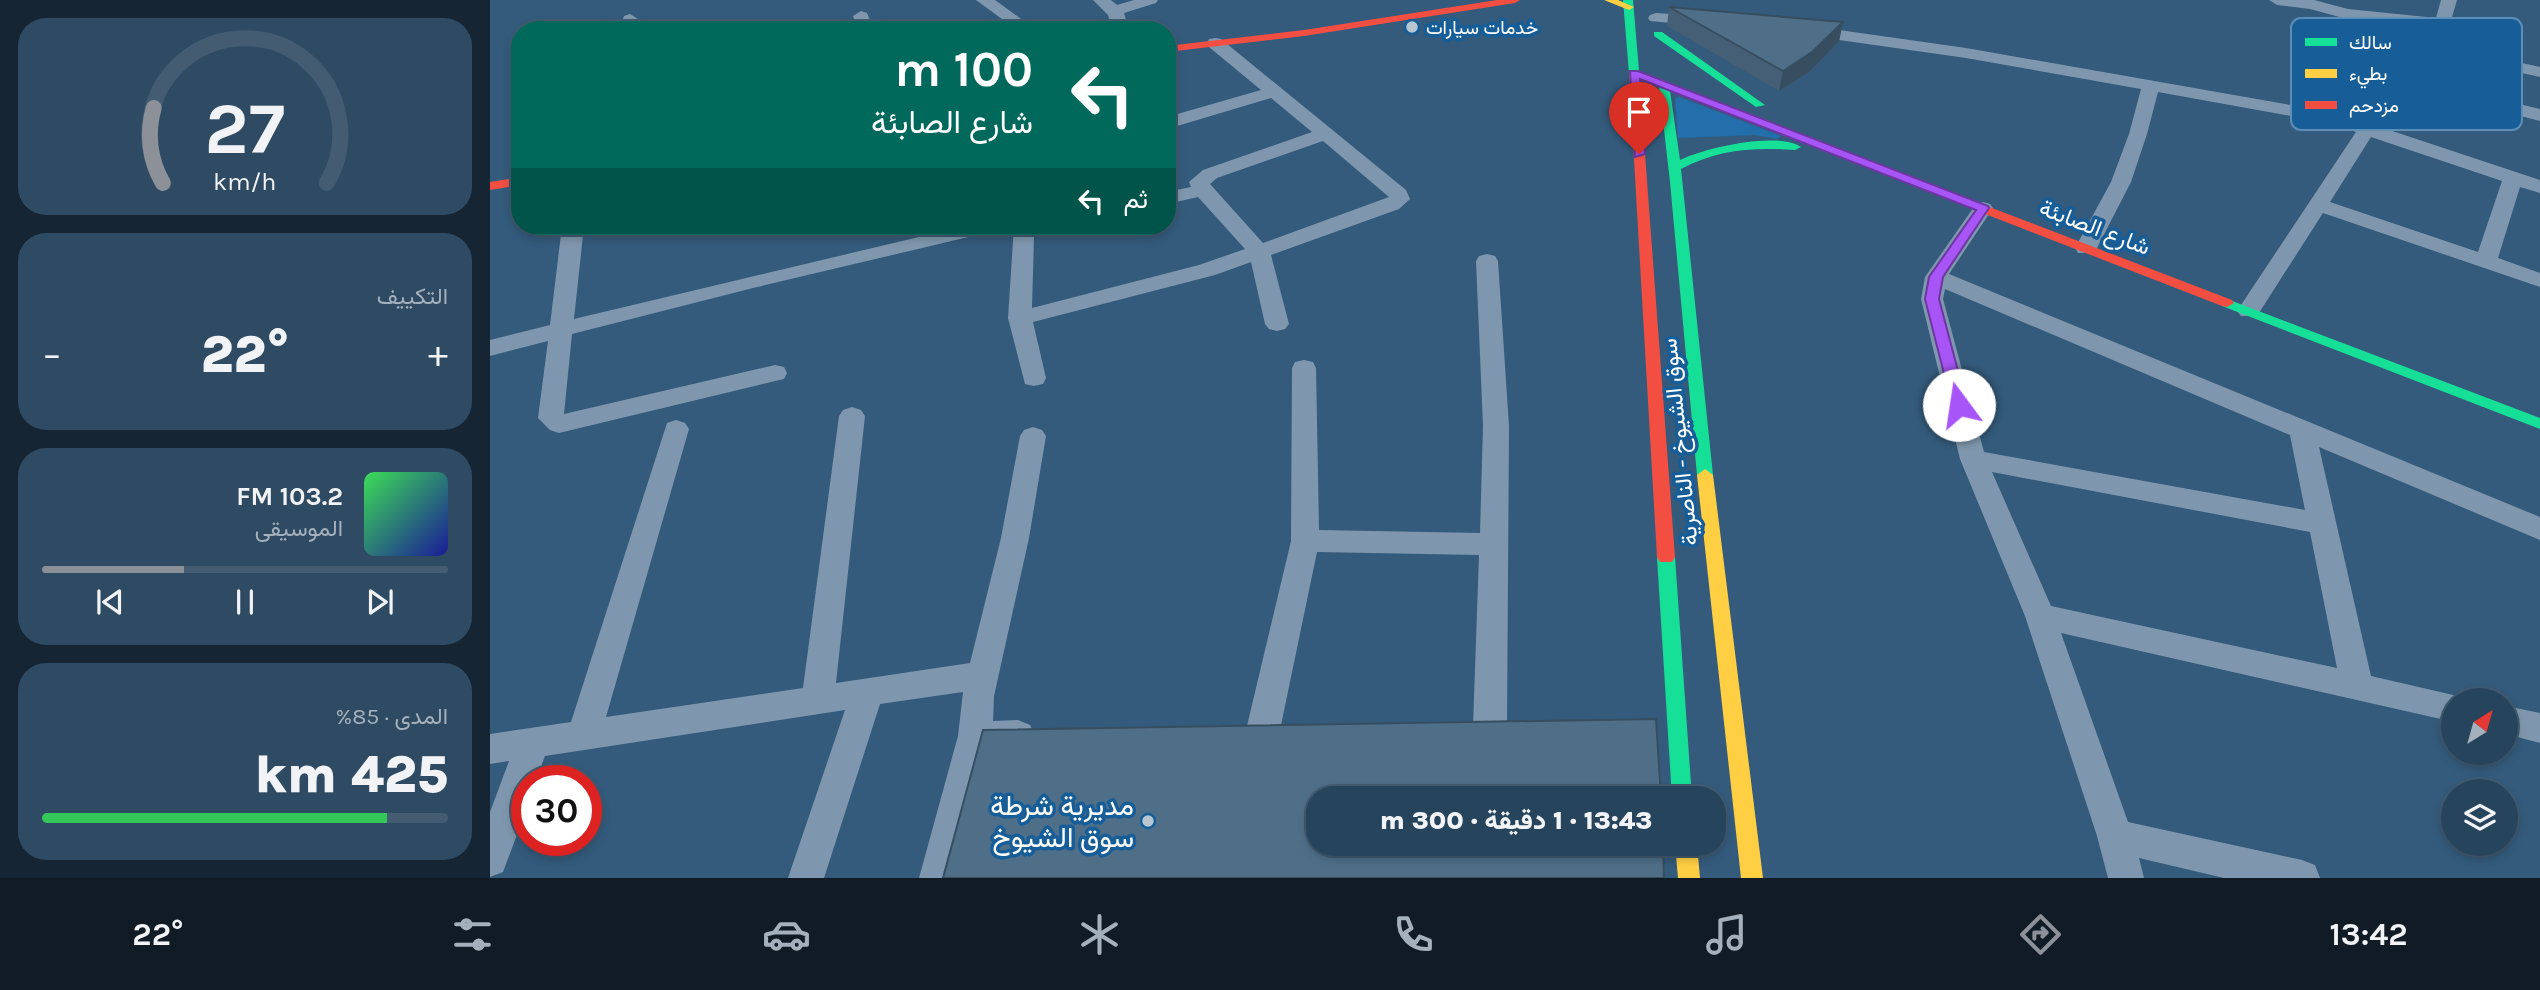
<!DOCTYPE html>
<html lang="ar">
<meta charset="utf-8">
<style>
:root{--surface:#27445d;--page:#2f4b63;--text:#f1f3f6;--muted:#a4b0bc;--line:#435c72;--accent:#8c9099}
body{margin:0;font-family:Karla,Vazirmatn,sans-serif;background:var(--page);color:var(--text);direction:rtl;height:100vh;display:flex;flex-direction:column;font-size:26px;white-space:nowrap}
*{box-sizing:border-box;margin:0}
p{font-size:23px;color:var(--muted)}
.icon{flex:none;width:38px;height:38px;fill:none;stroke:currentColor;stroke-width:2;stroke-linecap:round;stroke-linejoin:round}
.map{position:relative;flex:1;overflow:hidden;direction:ltr}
.details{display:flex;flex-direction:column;gap:18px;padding:18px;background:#152533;width:490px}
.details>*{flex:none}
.guide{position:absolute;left:21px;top:21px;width:665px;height:214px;border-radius:28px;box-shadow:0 4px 10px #0003,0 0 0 2px var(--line);direction:rtl;background:#00695c;color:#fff;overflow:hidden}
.needle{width:46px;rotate:37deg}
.fabs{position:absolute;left:1951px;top:688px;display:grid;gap:14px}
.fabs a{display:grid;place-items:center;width:77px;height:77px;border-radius:50%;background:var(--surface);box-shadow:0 4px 10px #0003,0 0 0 2px var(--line);font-size:35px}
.speed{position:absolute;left:21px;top:765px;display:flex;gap:14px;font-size:35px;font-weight:700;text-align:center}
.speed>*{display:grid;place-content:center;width:91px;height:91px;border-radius:50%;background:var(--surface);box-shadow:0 4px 10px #0003,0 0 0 2px var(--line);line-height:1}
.speed .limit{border:10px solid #d22;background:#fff;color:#111}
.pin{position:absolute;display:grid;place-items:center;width:60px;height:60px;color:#fff;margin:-72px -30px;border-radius:50% 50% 50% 0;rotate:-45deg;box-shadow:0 0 7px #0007}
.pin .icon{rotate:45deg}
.me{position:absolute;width:77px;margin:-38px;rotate:346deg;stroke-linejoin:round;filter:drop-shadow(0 0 5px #0008)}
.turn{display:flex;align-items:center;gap:24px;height:147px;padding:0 28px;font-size:32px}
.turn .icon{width:91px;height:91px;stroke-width:2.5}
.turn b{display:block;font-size:49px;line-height:60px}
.then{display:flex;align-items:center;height:66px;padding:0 28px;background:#0003;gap:14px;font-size:26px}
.big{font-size:52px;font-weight:800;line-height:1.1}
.details .tile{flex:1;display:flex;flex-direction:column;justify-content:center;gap:10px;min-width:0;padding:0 24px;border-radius:28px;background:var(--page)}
.details .dial{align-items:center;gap:0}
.dial svg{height:182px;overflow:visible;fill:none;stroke:var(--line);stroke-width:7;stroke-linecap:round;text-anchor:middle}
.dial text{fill:var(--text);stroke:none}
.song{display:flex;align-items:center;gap:21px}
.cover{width:84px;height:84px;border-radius:10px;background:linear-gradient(135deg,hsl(130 70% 55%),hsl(240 70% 35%))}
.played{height:7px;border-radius:4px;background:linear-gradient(90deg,var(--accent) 35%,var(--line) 35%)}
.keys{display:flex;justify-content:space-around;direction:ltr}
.heat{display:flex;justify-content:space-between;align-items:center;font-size:38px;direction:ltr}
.charge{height:10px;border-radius:5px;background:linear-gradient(90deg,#34c759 85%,var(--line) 0)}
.trip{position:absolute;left:816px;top:786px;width:420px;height:70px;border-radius:28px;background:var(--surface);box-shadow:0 4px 10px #0003,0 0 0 2px var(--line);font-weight:800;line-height:70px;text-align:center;direction:rtl}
.menu{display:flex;height:112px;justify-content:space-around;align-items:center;background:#101b25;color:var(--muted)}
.menu .icon{width:49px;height:49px}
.menu .on{color:var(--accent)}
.menu b{font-size:32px;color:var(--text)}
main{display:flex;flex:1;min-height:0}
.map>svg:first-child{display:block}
</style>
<main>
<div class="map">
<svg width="2050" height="878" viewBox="0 0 2050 878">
<rect width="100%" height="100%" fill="#345b7c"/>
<path fill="#226fac" d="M1189,97L1291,136L1287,139L1265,135L1188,138L1185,99Z"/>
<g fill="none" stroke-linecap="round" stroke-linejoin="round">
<path fill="#7f97ae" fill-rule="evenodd" d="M486,0H505L546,30H527Z
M603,0H621L627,5L644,0H668L666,3L634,13L639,30H623L618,15Z
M1779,0H1824L1858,9L1946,18L1951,0H1967L1960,24L1965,48L2050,67V77L1964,58L1960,66L1929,80L2050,109V121L1914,86L1865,108L1857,116L2050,180V193L2030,187L2008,258L2050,273V287L1833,213L1767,316H1751L1747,311L1866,132L1840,123L1668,92L1657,134L1641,182L1607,248L1604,253H1588L1585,248L1621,182L1639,134L1651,89L1476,58L1314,35L1306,30L1314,25L1476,48L1840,112L1853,100L1946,59L1949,51L1945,28L1857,19L1820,9L1787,5ZM1881,137L2012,181L1988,252L1840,202Z
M371,11L377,13L384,30H368L363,16Z
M1166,13L1213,16L1221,21L1213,26L1160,21L1158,18L1160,15Z
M140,14L148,19L145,30H129L134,16Z
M725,38L731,39L916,190L920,199L909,209L781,255L799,324L795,329L787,331L779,329L775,324L761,262L725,275L543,322L556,378L553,384L544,386L535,384L518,318L524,226H573L569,230L544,237L542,308L709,265L755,249L708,197L677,204V192L701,187L699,182L713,170L822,132L781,98L677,129V117L771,90L719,47L717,43L719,39ZM833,141L899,197L773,243L720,184L727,178Z
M1493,202L1500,204L1503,208L1459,274L2050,517V540L1829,447L1881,676L1976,698L1977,700H1964V722L1571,633L1638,822L1812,860L1825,865L1830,878H1734L1649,858L1654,878H1618L1607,836L1535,616L1470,459L1431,299L1435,277L1486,204ZM1455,289L1800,435L1815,510L1494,452L1453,299ZM1502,472L1820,532L1847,668L1561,606Z
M72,226H94L84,319L475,226H512L508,230L263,288L82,334L74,414L285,365L294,367L297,373L294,379L285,381L69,433L60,430L48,418L58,341L0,356V340L60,325Z
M997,254L1005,256L1008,261L1019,426L1017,726L1012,736L1000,741L988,736L983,726L989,555L827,552L790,730L785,740L773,745L761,740L756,730L801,541L802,368L805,362L814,360L823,362L826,368L829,530L990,533L993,426L986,261L989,256Z
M362,407L371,410L375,416L346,683L480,663L511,538L530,436L534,430L543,427L552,430L556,436L539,538L504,696L503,721L528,720L540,725L545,735L540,745L528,750H498L465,878H429L468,736L473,692L390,704L334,878H298L355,710L55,756L46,780H37V808L13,872L0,877V812L19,761L0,764V734L81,722L177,423L186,420L195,423L199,429L116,717L313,688L349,416L353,410Z
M2016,706L2050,713V743L2016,734Z"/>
<path fill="#16e098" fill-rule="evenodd" d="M1133,0H1143L1149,71L1482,202L1476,206L1472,205L1180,91L1190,160C1214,148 1288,131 1311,147L1305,150C1264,147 1228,149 1191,169L1223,475L1215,481L1207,475L1180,182L1169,86L1139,73Z
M1164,32H1172L1275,105L1266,107L1164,36Z
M1737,299L2050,418V429L1732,306L1730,303L1732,300Z
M1176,550L1182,552L1185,557L1202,798H1182L1167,557L1170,552Z"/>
<path fill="#ffcf43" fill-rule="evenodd" d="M1114,0H1128L1144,7L1139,10Z
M1215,469L1223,475L1273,878H1251L1207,475Z
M1185,844H1207L1210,878H1188Z"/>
<path fill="#f24e42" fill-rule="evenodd" d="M1007,0H1030L1025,3L814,36L677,52V46L814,30Z
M1144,70L1149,73L1185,557L1182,562H1170L1167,557L1139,73Z
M30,177V185L0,190V182Z
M1476,198L1742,300L1744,303L1737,307L1732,306L1472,205L1470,202Z"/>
</g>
<path fill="#445f76" d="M1179,7L1353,22L1349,41L1319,72L1289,91L1177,26Z"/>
<path fill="#374e60" d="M1353,22L1349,41L1319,72L1289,91L1293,71Z"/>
<path fill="#4f6f89" stroke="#374e60" stroke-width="2" d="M1179,7L1353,22L1322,52L1293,71Z
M1166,719L1171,798H828V844H1173L1174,878H453L493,730Z"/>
<path fill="#a855f7" stroke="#6d37a1" stroke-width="2" d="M1140,71H1148L1498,206L1499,208L1453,277L1449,299L1477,405L1475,409H1464L1462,405L1435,299L1439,277L1486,210L1150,79L1155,154L1145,157Z"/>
<g fill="#b8c6d1" stroke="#175e99" stroke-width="2.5">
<circle cx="922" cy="27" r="7"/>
<circle cx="658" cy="821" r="7"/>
</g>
<g text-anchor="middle" stroke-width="7" stroke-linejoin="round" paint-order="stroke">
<g font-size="19" fill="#fff" stroke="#175e99" text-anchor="start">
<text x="936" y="34">خدمات سيارات</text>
</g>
<g font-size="23" fill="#fff" stroke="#175e99">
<text transform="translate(1605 227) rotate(21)" y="8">شارع الصابئة</text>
<text transform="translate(1189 442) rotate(-96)" y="8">سوق الشيوخ - الناصرية</text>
</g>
<g font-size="28" fill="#fff" stroke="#175e99" text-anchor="end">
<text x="644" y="815">مديرية شرطة<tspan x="644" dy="32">سوق الشيوخ</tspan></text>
</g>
</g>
<rect x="1801" y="18" width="231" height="112" rx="10" fill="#175e99" stroke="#5d8eb8" stroke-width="2"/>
<rect x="1815" y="38" width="32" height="8" fill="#16e098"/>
<rect x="1815" y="69" width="32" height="9" fill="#ffcf43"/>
<rect x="1815" y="101" width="32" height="8" fill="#f24e42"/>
<g font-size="19" fill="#fff">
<text x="1859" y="49">سالك</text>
<text x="1859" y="80">بطيء</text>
<text x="1859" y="112">مزدحم</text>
</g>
</svg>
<div class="fabs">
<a><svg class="needle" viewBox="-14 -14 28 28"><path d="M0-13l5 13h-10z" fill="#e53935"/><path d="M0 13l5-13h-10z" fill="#a4b0bc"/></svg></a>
<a><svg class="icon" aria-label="layers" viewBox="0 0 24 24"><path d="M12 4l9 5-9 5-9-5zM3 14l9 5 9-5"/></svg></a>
</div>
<div class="speed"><div class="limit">30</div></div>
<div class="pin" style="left:1149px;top:154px;background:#d93025"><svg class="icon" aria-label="arrive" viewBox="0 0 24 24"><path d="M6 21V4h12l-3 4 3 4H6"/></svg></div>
<svg class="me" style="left:1469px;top:405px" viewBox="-20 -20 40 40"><circle r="19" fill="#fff"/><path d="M0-13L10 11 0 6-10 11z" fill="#a855f7"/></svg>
<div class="trip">13:43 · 1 دقيقة · 300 m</div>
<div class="guide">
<div class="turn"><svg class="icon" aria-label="left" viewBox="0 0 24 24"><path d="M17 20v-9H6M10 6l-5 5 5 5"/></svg><div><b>100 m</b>شارع الصابئة</div></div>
<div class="then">ثم<svg class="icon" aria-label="left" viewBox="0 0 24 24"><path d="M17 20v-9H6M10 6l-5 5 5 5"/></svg></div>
</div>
</div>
<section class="details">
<div class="tile dial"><svg viewBox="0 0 100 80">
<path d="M14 69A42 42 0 1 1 86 69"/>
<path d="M14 69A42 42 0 0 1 10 36" stroke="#8c9099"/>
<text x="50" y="56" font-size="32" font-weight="700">27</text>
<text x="50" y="72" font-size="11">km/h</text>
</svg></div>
<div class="tile"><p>التكييف</p>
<div class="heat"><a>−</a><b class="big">22°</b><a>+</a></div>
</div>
<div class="tile">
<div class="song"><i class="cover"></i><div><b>103.2 FM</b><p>الموسيقى</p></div></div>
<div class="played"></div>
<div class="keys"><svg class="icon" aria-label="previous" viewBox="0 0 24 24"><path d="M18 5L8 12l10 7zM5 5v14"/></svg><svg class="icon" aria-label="pause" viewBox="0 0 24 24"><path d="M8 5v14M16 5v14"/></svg><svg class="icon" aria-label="next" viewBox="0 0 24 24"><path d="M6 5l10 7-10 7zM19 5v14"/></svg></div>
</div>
<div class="tile"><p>المدى · 85%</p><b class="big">425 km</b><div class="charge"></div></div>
</section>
</main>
<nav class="menu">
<b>13:42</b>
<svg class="icon on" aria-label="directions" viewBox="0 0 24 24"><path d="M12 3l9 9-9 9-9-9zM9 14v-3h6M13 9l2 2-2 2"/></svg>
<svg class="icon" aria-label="music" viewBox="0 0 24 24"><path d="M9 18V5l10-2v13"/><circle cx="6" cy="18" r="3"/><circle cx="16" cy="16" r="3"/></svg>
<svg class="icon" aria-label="phone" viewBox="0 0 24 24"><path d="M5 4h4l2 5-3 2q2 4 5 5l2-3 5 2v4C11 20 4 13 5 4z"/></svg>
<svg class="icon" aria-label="climate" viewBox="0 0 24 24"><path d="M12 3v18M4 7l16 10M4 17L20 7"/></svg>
<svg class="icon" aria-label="car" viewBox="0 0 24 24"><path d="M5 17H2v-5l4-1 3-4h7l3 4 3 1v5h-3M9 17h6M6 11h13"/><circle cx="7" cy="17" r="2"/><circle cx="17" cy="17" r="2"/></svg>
<svg class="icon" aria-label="filters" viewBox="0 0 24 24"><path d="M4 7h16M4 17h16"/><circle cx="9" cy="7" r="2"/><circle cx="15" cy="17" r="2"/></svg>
<b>22°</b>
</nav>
